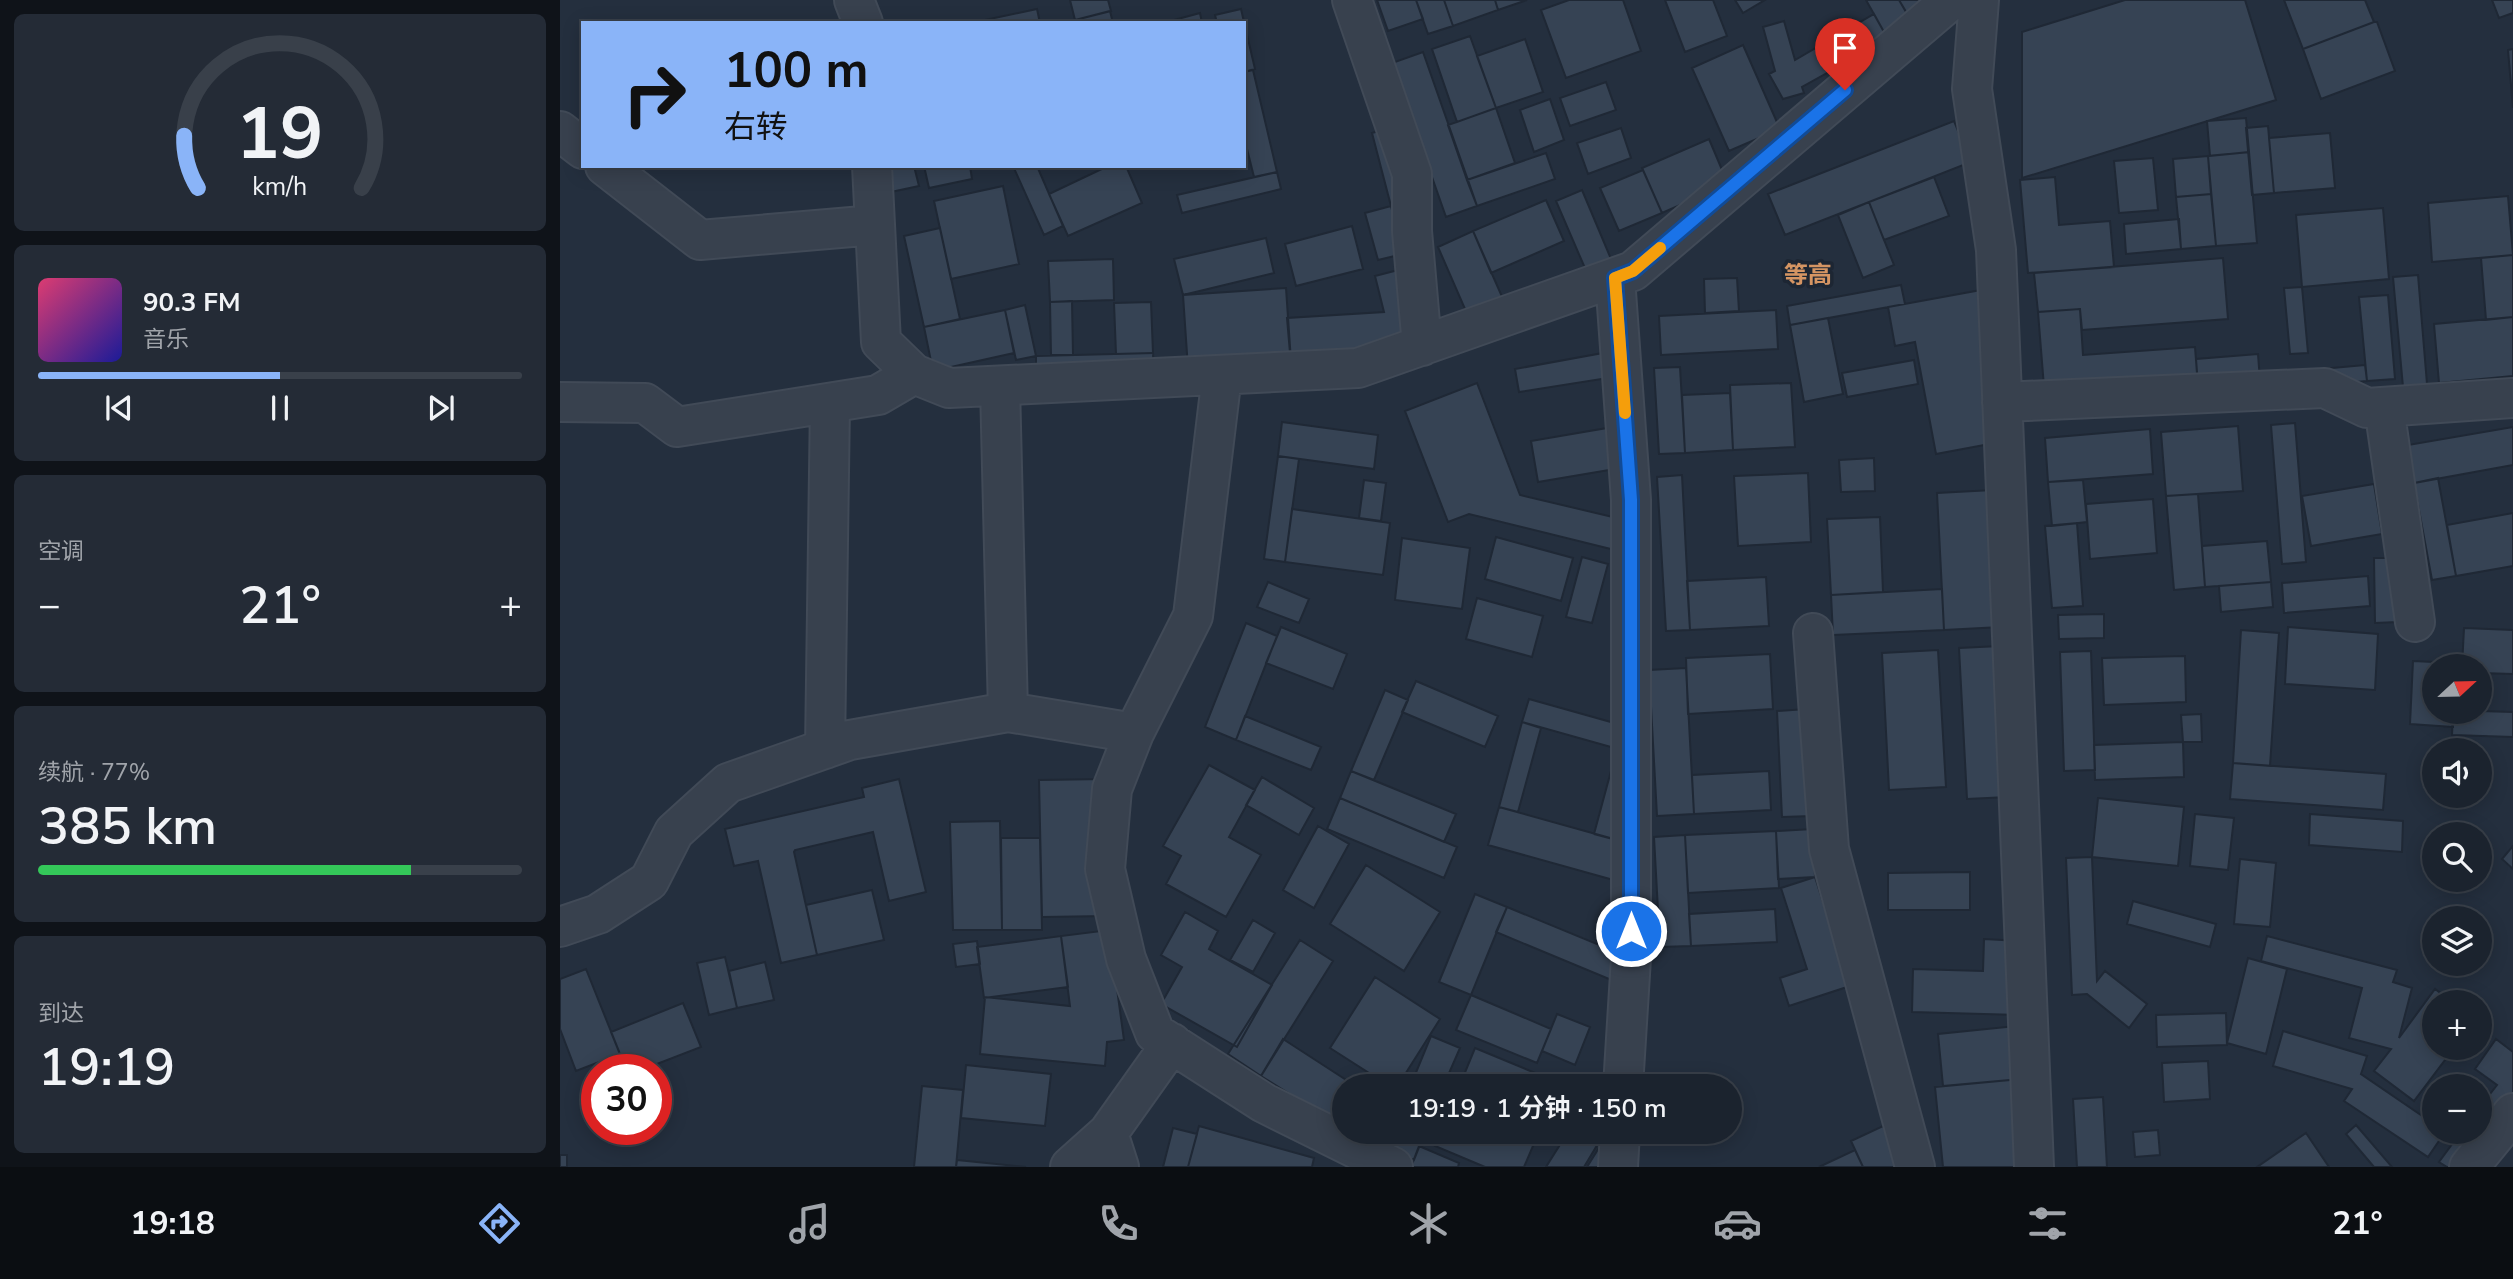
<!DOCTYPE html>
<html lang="zh">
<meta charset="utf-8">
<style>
:root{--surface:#1b232e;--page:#242b36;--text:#f1f3f6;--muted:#a0a4aa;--line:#39404a;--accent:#8ab4f8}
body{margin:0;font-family:"Nunito Sans","Noto Sans SC",sans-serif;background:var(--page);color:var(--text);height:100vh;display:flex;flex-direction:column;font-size:26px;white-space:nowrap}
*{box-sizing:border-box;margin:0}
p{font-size:23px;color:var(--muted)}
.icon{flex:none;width:38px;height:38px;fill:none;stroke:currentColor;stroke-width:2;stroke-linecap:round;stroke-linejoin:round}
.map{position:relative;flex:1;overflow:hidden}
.panel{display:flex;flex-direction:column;gap:14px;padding:14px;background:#0f1319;width:560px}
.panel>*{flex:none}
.banner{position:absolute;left:21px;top:21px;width:665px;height:147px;border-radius:0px;box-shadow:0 4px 18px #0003,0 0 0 2px var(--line);background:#8ab4f8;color:#111;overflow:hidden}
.needle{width:46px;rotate:68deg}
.controls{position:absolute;left:1862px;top:654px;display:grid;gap:14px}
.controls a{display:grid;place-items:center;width:70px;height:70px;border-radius:50%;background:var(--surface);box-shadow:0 4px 18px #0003,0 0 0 2px var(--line);font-size:35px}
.speed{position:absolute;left:21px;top:1054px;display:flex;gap:14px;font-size:35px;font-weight:700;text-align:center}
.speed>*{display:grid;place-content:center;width:91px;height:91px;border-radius:50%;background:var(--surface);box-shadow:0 4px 18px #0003,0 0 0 2px var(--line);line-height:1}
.speed .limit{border:10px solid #d22;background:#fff;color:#111}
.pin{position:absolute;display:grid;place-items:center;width:60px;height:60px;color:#fff;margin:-72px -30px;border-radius:50% 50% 50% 0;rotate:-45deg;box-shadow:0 0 7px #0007}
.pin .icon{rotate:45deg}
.me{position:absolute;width:77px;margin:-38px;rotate:0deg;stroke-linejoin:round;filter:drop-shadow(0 0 5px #0008)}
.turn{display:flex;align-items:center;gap:24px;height:147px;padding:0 28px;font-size:32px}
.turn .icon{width:91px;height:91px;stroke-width:2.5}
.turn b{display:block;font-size:49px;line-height:60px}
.big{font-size:52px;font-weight:600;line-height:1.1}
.panel .card{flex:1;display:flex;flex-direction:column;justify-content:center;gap:10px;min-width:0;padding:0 24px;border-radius:10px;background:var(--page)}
.panel .dial{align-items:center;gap:0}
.dial svg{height:182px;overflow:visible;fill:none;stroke:var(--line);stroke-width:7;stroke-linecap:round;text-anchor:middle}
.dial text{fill:var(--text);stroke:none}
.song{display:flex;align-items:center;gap:21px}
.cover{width:84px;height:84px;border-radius:10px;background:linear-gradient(135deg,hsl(340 70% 55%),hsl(240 70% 35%))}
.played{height:7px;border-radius:4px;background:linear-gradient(90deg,var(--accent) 50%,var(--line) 50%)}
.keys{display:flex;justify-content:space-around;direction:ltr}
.heat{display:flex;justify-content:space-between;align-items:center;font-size:38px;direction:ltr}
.charge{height:10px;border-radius:5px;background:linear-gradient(90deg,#34c759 77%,var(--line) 0)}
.trip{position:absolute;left:772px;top:1074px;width:410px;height:70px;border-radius:35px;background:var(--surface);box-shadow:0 4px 18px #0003,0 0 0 2px var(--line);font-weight:600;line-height:70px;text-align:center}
.tabs{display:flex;height:112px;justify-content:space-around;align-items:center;background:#0b0e12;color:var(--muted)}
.tabs .icon{width:49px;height:49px}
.tabs .on{color:var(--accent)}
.tabs b{font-size:32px;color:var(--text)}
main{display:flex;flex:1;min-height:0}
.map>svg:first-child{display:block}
</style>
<main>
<section class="panel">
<div class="card dial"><svg viewBox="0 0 100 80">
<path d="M14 69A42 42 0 1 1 86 69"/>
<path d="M14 69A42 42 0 0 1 8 46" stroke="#8ab4f8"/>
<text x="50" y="56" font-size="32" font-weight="700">19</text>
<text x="50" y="72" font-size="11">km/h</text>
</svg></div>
<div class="card">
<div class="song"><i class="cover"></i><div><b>90.3 FM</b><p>音乐</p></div></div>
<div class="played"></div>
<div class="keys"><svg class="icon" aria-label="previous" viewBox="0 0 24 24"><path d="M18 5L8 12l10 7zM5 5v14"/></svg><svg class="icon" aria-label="pause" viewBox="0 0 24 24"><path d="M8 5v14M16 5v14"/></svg><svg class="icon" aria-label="next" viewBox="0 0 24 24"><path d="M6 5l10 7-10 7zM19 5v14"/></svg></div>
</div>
<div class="card"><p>空调</p>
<div class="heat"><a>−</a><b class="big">21°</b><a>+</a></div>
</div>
<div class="card"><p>续航 · 77%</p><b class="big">385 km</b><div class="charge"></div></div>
<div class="card"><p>到达</p><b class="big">19:19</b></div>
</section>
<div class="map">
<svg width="1953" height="1167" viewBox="0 0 1953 1167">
<rect width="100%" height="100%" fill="#242f3e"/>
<path fill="#364354" stroke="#1f2835" stroke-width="2" d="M510,0H548L551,11L515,20Z
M817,0H856L863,19L828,31Z
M856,0H884L893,26L868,34Z
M884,0H935L938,10L893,26Z
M935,0H967L938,10Z
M1009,0H1063L1081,51L1006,78L981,10Z
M1105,0H1153L1167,36L1125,52Z
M1175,0H1205L1183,13Z
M1306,0H1339L1353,24L1328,39Z
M1339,0H1375L1348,15Z
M1565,0H1685L1716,100L1462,178V32Z
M1724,0H1805L1814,22L1743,49Z
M1932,0H1953V13L1939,18Z
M477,9L480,23H411Z
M681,9L695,69L684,72V23H657L655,15Z
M550,11L553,23H515V20Z
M640,13L642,23H603Z
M1314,14L1328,39L1242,87L1244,93L1223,99L1209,74L1215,71L1203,27L1224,21L1235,60Z
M1814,22H1817L1835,71L1761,99L1743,49Z
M910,36L936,108L897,122L872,49Z
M965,39L983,92L936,108L917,56Z
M1183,45L1220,129L1169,151L1132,68Z
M1953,49V108L1948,50Z
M863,52L917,206L886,217L832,63Z
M693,70L717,172L694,177L684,137V72Z
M1046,82L1056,110L1010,126L1000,98Z
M990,99L1004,140L974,152L960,110Z
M936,108L955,163L907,180L888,125Z
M1686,118L1689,152L1650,156L1647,121Z
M1394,121L1411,162L1225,235L1208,194Z
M1708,126L1714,193L1692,195L1686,128Z
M829,128L848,202L831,206L812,133Z
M1061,128L1071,158L1028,174L1017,143Z
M1770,133L1775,188L1714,193L1709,138Z
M1149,139L1168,184L1102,213L1082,168Z
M1689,152L1697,243L1656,246L1648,156Z
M986,153L995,179L917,206L907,180Z
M1648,156L1651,194L1616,197L1613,159Z
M1593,158L1598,210L1559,213L1554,161Z
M325,166H354L359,186L331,192Z
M364,166H410L412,179L369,188Z
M453,166H477L503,226L484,235Z
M548,166H566L582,203L508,236L489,194Z
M1083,170L1102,213L1059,231L1040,188Z
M717,172L721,189L622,213L617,195Z
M1374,177L1389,216L1324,240L1309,202Z
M1495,177L1499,225L1550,221L1554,267L1468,273L1460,180Z
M443,186L459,264L391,279L374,201Z
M1022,190L1059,278L1034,289L996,201Z
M1651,194L1656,246L1621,249L1616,197Z
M1948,196L1953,255L1872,262L1868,203Z
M986,200L1004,241L931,273L913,231Z
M1309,202L1334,265L1303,278L1278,215Z
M831,206L843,254L818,260L805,213Z
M1823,208L1829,279L1742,287L1736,215Z
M1619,219L1621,249L1566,254L1564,224Z
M792,226L803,269L736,286L725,244Z
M380,228L400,319L364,327L344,236Z
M913,231L951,317L915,332L878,247Z
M706,238L714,273L623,295L614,259Z
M1953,255V317L1926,320L1921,258Z
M1663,258L1668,319L1522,330L1520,309L1478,312L1474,273Z
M553,259L554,300L490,302L488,261Z
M842,269L862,346L732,376L727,318L824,312L815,276Z
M1858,275L1868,396L1844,398L1833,277Z
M1177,278L1179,311L1145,313L1144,279Z
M1341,285L1345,304L1230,325L1227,306Z
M1742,287L1748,353L1730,354L1724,288Z
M726,288L732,376L629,383L623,295Z
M1421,290L1435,443L1376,454L1355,342L1335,346L1328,307Z
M1828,295L1835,379L1807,381L1799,297Z
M512,301L513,355H491L490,302Z
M591,302L593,353L556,354L554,303Z
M465,305L476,356L456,360L445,310Z
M1520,309L1523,355L1635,347L1639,400L1486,412L1478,312Z
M445,310L454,353L373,371L364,327Z
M1216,310L1218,349L1101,355L1099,316Z
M1953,317V376L1879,383L1874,324Z
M1268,318L1283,394L1244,402L1230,325Z
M593,353L594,379L476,382V356Z
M1043,353L1048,378L959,392L955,369Z
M1698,354L1701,394L1639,398L1636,359Z
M1354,360L1358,384L1287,397L1282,373Z
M1805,365L1807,381L1741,387L1739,371Z
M1120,367L1125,453L1099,454L1094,368Z
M917,383L960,495L1078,523L1071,554L909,514L888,522L845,411Z
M1231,383L1235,447L1173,450L1170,385Z
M1170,393L1173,450L1125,453L1122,395Z
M722,422L818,435L814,469L718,456Z
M1735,423L1746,562L1722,564L1711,425Z
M1678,426L1683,491L1606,496L1601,432Z
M1053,427L1061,468L978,482L971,441Z
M1953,427V465L1854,483L1848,445Z
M1590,429L1593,474L1488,482L1485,438Z
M718,456L739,459L725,562L704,559Z
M1314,458L1315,491L1281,492L1279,460Z
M1248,473L1251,542L1178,546L1174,476Z
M1122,475L1130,630L1106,631L1097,477Z
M1878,478L1896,576L1872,580L1854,483Z
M804,480L826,483L821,521L799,518Z
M1523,480L1527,522L1492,526L1488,482Z
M1814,484L1822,534L1751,546L1742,496Z
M1433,490L1441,627L1384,630L1377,493Z
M1638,494L1645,587L1614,590L1606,496Z
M1593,499L1597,553L1530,559L1526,504Z
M732,509L830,523L823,575L725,562Z
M1953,513V566L1896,576L1887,525Z
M1320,517L1323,592L1271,595L1267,519Z
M1517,523L1523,606L1492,608L1485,526Z
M936,537L1013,558L1001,601L925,579Z
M842,538L910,548L902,609L835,600Z
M1707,541L1711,582L1645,587L1642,546Z
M1022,557L1048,564L1032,623L1006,617Z
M1814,558H1837L1838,622L1815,623Z
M1808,576L1810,606L1724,613L1722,583Z
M1206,577L1209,626L1130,630L1127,581Z
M708,582L749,599L739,623L697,607Z
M1711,582L1713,607L1661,612L1659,586Z
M1382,589L1384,630L1273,635L1271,595Z
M917,598L983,616L972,657L906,639Z
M1544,614V638L1499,639L1498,615Z
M686,623L717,636L676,740L645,727Z
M721,627L787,654L773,689L706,663Z
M1728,627L1818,634L1815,690L1725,684Z
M1904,628L1953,630V674L1920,673V667H1902Z
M1681,630L1719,633L1710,766L1673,763Z
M1440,646L1448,797L1407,799L1399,648Z
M1378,650L1386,787L1329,790L1322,653Z
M1531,651L1535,770L1504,771L1500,652Z
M1210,654L1213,709L1128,714L1126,658Z
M1625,656L1626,702L1544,705L1542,658Z
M1853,661L1895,663V667H1874V712H1893V727L1850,724Z
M1126,668L1134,814L1097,816L1089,670Z
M856,681L938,716L925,747L842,712Z
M825,690L848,700L814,780L791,771Z
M969,699L1065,726L1058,749L962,722Z
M1247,709L1253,816L1222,817L1217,711Z
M1920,711L1953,712V737L1892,735L1893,712Z
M1641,714L1642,742H1623L1621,715Z
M685,716L761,747L751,770L676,740Z
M962,722L981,728L958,812L939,807Z
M1623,742L1624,777L1535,780L1534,745Z
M1673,763L1826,774L1823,810L1670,799Z
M649,765L695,790L669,837L701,855L666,917L606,884L621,856L603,846Z
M791,771L896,814L884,842L780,798Z
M1051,771L1085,780L1068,843L1034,834Z
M1209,771L1211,810L1134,814L1132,775Z
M702,777L754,808L739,835L686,805Z
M339,779L366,892L329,901L313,832L235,850L234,852L257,955L221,963L198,861L174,866L165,829L304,797L302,788Z
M546,779L548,916L482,917L479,780Z
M780,798L897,847L884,878L767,829Z
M1538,798L1624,807L1618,866L1532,857Z
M939,807L1068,843L1057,881L928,845Z
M1635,814L1674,818L1668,870L1630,866Z
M1750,814L1843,821L1842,852L1749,845Z
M440,821L442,930H393L390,822Z
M758,826L789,844L754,908L723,890Z
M1253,829L1255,877L1218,879L1216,831Z
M1216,831L1219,888L1128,893L1125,835Z
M1125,835L1131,946L1100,947L1094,837Z
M441,838H480L482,930H442Z
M1953,846V869L1942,859Z
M1532,857L1537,981L1545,971L1587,1004L1569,1028L1527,994L1512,995L1506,858Z
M1680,859L1716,863L1710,927L1674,924Z
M806,865L880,912L844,971L770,924Z
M1410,872V910H1328V873Z
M1255,877L1290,986L1229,1006L1220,978L1247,969L1221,888Z
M312,890L324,940L257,955L246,905Z
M915,894L947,907L911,995L879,982Z
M1573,901L1656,924L1650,947L1567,924Z
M947,907L1071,958L1061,984L936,932Z
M1215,909L1217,942L1131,946L1129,914Z
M625,912L658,931L649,949L712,985L677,1047L601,1004L622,967L601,955Z
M693,920L715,933L693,972L670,960Z
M549,930L564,1040L547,1042L545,1066L420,1054L425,997L510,1006L501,936Z
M501,936L508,987L424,998L417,947Z
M1707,936L1837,970L1833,982L1852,988L1839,1038L1875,989L1894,1003H1874V1048H1894L1854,1101L1814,1071L1831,1049L1789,1038L1802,988L1701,961Z
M1424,939L1460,941L1459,1015L1352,1012L1353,969L1423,971Z
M740,940L773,961L701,1076L668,1054Z
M417,941L420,964L396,967L393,944Z
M165,957L177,1008L149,1015L137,963Z
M1688,958L1727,969L1706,1054L1667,1043Z
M205,962L214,1000L177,1008L169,971Z
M26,969L60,1054L16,1071L0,1029V979Z
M815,977L880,1019L837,1087H831L770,1048Z
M911,995L991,1029L977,1063L896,1030Z
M123,1003L141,1047L84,1069H66L51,1032Z
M1666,1013L1667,1045L1597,1047L1596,1015Z
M997,1014L1030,1027L1015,1065L982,1051Z
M1456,1026L1461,1079L1383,1086L1378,1034Z
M1723,1031L1807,1056L1801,1074L1874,1124V1132H1885L1868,1157L1784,1101L1792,1089L1713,1066Z
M871,1036L900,1048L883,1087H850Z
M723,1039L797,1087H784V1128L701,1076Z
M1936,1039L1953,1052V1143L1935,1167H1887L1879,1162L1901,1132H1920V1107L1937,1085L1915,1069Z
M915,1048L1009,1087H899Z
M1894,1048H1912L1905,1057Z
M1648,1061L1650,1099L1604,1102L1602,1063Z
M406,1065L491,1074L485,1126L401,1118Z
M1461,1079L1470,1167H1383L1375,1087Z
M362,1086L403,1090L396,1167H354Z
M1543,1097L1547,1167H1517L1513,1099Z
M1796,1125L1832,1167H1814L1786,1134Z
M639,1126L754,1158L752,1167H628Z
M1323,1126L1342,1167H1303L1291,1141Z
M613,1128L637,1134L628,1167H603Z
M1598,1130L1600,1155L1575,1157L1573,1132Z
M832,1132H865L854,1160L825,1148Z
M880,1132H979L964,1167H925L875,1146Z
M1008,1132H1045L1024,1167H986Z
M1746,1133L1769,1167H1697Z
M1042,1143L1062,1167H1027Z
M859,1146L899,1163L898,1167H851Z
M1295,1150L1303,1167H1259Z
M0,1155H7V1167H0Z
M397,1160L466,1167H396Z"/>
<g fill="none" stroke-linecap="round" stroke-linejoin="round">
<g stroke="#414a57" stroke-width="42">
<path id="minor" d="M294,0L303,23
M792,0L852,174V231L862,346
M1419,0L1412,89L1436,250L1474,1167
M0,131L23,149
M45,166L140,240L315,225
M312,166L321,342L354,374L389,388L798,368L1073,271L1391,0
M1055,278L1071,500V958L1063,1087
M662,375L633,616L574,733L552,789L545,869L566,959L595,1033L704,1103L833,1167
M440,386L448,712
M0,402L85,403L117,427L318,395L354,374
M1442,402L1765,388L1807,408L1953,398
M1824,407L1855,622
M1253,633L1269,849L1355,1167
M265,749L270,403
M0,927L38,914L89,881L114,832L168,783L290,740L448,712L574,733
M548,1133L559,1167
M510,1167L548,1133L612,1043
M1058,1167L1060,1132
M1909,1167L1953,1113"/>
</g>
<use href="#minor" stroke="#38414e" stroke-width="38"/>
</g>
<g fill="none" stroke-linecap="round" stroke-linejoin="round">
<g stroke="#114b97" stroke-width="18">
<path id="route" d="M1071,931V500L1055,278L1073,271L1285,90"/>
</g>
<use href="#route" stroke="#1a73e8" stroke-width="12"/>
<path stroke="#f59e0b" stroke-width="12" d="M1065,413L1055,278L1073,271L1100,248"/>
</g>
<g text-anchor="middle" stroke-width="7" stroke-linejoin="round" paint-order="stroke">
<g font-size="24" font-weight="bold" fill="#d59563" stroke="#1d2633">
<text x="1248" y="283">等高</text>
</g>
</g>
</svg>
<div class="controls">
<a><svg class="needle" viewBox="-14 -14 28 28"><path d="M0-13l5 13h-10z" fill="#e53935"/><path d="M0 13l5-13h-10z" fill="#a0a4aa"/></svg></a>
<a><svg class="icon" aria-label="sound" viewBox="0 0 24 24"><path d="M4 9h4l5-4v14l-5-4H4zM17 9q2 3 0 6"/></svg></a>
<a><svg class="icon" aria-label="search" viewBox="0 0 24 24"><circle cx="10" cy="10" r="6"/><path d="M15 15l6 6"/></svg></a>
<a><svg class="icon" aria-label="layers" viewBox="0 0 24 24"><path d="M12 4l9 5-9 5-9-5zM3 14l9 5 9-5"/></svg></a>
<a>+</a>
<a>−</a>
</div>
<div class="speed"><div class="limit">30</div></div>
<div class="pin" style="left:1285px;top:90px;background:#d93025"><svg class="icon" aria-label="arrive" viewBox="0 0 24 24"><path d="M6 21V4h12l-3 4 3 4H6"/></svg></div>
<svg class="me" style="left:1071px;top:931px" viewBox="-20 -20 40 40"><circle r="17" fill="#1a73e8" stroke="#fff" stroke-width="3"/><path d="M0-11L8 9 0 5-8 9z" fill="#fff"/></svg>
<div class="trip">19:19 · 1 分钟 · 150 m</div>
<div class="banner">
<div class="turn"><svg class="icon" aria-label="right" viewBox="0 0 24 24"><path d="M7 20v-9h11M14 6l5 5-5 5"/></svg><div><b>100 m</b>右转</div></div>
</div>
</div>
</main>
<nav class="tabs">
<b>19:18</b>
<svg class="icon on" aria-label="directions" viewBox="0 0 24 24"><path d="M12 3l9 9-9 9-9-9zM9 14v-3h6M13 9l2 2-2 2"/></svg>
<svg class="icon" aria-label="music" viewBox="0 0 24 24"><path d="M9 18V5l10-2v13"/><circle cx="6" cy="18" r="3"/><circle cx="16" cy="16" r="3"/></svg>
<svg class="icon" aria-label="phone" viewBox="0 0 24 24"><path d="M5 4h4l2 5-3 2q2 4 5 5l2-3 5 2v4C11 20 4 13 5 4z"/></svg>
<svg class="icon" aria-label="climate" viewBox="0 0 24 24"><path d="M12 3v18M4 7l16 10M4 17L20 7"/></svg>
<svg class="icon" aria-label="car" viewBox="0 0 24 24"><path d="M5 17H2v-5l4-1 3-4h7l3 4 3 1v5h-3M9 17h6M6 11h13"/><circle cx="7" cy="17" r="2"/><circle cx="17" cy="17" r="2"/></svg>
<svg class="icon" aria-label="filters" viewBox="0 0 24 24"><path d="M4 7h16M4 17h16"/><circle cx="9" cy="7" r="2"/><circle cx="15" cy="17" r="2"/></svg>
<b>21°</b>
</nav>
